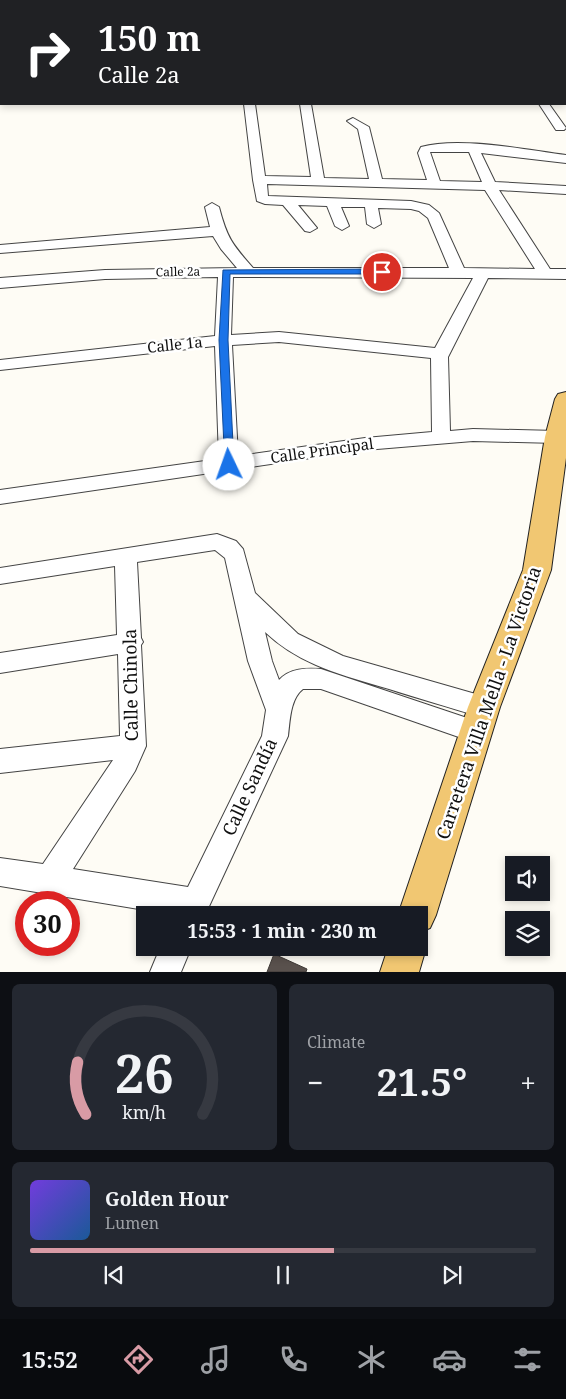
<!DOCTYPE html>
<meta charset="utf-8">
<style>
:root{--surface:#171b24;--page:#242831;--text:#f1f3f6;--muted:#9ea1a6;--line:#363941;--accent:#d89ba5}
body{margin:0;font-family:"Noto Serif",serif;background:var(--page);color:var(--text);height:100vh;display:flex;flex-direction:column;font-size:19px;white-space:nowrap}
*{box-sizing:border-box;margin:0}
p{font-size:16px;color:var(--muted)}
.icon{flex:none;width:28px;height:28px;fill:none;stroke:currentColor;stroke-width:2;stroke-linecap:round;stroke-linejoin:round}
.map{position:relative;height:972px;overflow:hidden}
.panel{display:flex;flex-direction:column;gap:12px;padding:12px;background:#0d0f14;flex:1}
.panel>*{flex:none}
.hud{position:absolute;left:0px;top:0px;width:566px;height:105px;box-shadow:0 2px 8px #0003;background:#202124;color:#fff;overflow:hidden}
.tools{position:absolute;left:505px;top:856px;display:grid;gap:10px}
.tools a{display:grid;place-items:center;width:45px;height:45px;border-radius:0px;background:var(--surface);box-shadow:0 2px 8px #0003;font-size:25px}
.speed{position:absolute;left:15px;top:891px;display:flex;gap:10px;font-size:25px;font-weight:700;text-align:center}
.speed>*{display:grid;place-content:center;width:65px;height:65px;border-radius:50%;background:var(--surface);box-shadow:0 2px 8px #0003;line-height:1}
.speed .limit{border:8px solid #d22;background:#fff;color:#111}
.pin{position:absolute;display:grid;place-items:center;width:42px;height:42px;color:#fff;margin:-21px;border:2px solid #fff;border-radius:50%;box-shadow:0 1px 5px #0007}
.me{position:absolute;width:55px;margin:-28px;rotate:357deg;stroke-linejoin:round;filter:drop-shadow(0 0 4px #0008)}
.turn{display:flex;align-items:center;gap:18px;height:105px;padding:0 15px;font-size:22px}
.turn .icon{width:65px;height:65px;stroke-width:2.5}
.turn b{display:block;font-size:35px;line-height:42px}
.big{font-size:38px;font-weight:700;line-height:1.1}
.panel .tile{flex:1;display:flex;flex-direction:column;justify-content:center;gap:8px;min-width:0;padding:0 18px;border-radius:8px;background:var(--page)}
.panel .dial{align-items:center;gap:0}
.dial svg{height:130px;overflow:visible;fill:none;stroke:var(--line);stroke-width:7;stroke-linecap:round;text-anchor:middle}
.dial text{fill:var(--text);stroke:none}
.song{display:flex;align-items:center;gap:15px}
.cover{width:60px;height:60px;border-radius:8px;background:linear-gradient(135deg,hsl(260 70% 55%),hsl(210 70% 35%))}
.played{height:5px;border-radius:2px;background:linear-gradient(90deg,var(--accent) 60%,var(--line) 60%)}
.keys{display:flex;justify-content:space-around;direction:ltr}
.heat{display:flex;justify-content:space-between;align-items:center;font-size:28px;direction:ltr}
.panel .tiles{flex:1;display:grid;gap:12px;grid-template-columns:1fr 1fr}
.tile:last-child{grid-column:span 2}
.trip{position:absolute;left:136px;top:906px;width:292px;height:50px;border-radius:0px;background:var(--surface);box-shadow:0 2px 8px #0003;font-weight:700;line-height:50px;text-align:center}
.tabs{display:flex;height:80px;justify-content:space-around;align-items:center;background:#090b0e;color:var(--muted)}
.tabs .icon{width:35px;height:35px}
.tabs .selected{color:var(--accent)}
.tabs b{font-size:22px;color:var(--text)}
.map>svg:first-child{display:block}
</style>
<div class="map">
<svg width="566" height="972" viewBox="0 0 566 972">
<rect width="100%" height="100%" fill="#fefcf5"/>
<path fill="#59514d" stroke="#3e3936" d="M274,954L307,969L306,972H267Z"/>
<g fill="none" stroke-linecap="round" stroke-linejoin="round">
<g stroke="#444" stroke-width="2">
<path id="minor" d="M148,0H159V1H148Z
M324,0H332V1H324Z
M381,0H389V1H381Z
M0,54H1V60H0Z
M565,73H566V79H565Z
M244,104H255L265,176L311,177L300,104H311L324,178L369,179L358,129L347,121L353,118L369,127L382,179L427,180L418,153L421,147C460,136 525,150 566,155V163L481,153L495,182L566,186V194L499,190L550,269H566V279L488,278L448,357L450,431L473,429L557,431L564,433L566,438L564,441L557,443L473,441L365,450L0,504V490L219,459L215,346L0,370V360L215,336L218,277L105,279L0,288V278L105,270L237,268L221,249L213,236L0,253V245L210,227L205,207L212,203L219,207C227,238 232,244 253,268H449L428,218L419,211L411,209L378,208L381,224L374,228L367,224L365,207H341L349,226L342,230L335,226L327,206L298,205L317,228L310,232L305,231L283,205L265,204L257,201L253,180ZM430,152H469L482,182L440,181ZM267,184L485,190L535,269L464,268L439,213L429,205L411,201L268,196ZM233,277L473,278L435,348L279,332L231,335ZM279,342L431,358L432,432L365,438L238,456L232,345Z
M539,104H549L566,128L564,130H556Z
M217,534L236,541L243,549L255,593L298,634L343,656L493,699L497,707L493,715L484,718C452,708 420,699 389,689C343,675 301,666 265,632L272,661L279,680C290,668 306,668 321,669L485,724L489,732L485,740L476,743L321,689H303C290,699 290,721 288,736L205,915H175L0,886V858L43,864L113,760L0,773V749L120,736L118,654L0,673V653L117,635L115,566L0,584V568ZM215,550L225,558L248,661L266,710L262,736L188,887L73,869L135,771L146,746L141,645L143,642L141,638L137,562Z
M160,948H191L181,972H150Z"/>
</g>
<g stroke="#222" stroke-width="2">
<path id="major" d="M566,392V458L551,570L500,707L436,915L430,928L420,932V915H398L468,707L523,570L545,437L555,399L558,394Z
M421,934L426,948L419,972H380L388,948H420Z"/>
</g>
<use href="#minor" fill="#fff" fill-rule="evenodd"/>
<use href="#major" fill="#f1c772" fill-rule="evenodd"/>
</g>
<path fill="#1a73e8" stroke="#114b97" d="M382,269L386,272L385,274H230L228,340L234,465L229,469L225,468L219,340L223,270Z"/>
<g text-anchor="middle" stroke-width="5" stroke-linejoin="round" paint-order="stroke">
<g font-size="12" fill="#111" stroke="#fff">
<text transform="translate(178 272) rotate(-1)" y="4">Calle 2a</text>
</g>
<g font-size="15" fill="#111" stroke="#fff">
<text transform="translate(175 345) rotate(-6)" y="5">Calle 1a</text>
<text transform="translate(322 451) rotate(-8)" y="5">Calle Principal</text>
</g>
<g font-size="18" fill="#111" stroke="#fff">
<text transform="translate(131 685) rotate(-91)" y="6">Calle Chinola</text>
<text transform="translate(489 703) rotate(-71)" y="6">Carretera Villa Mella - La Victoria</text>
<text transform="translate(250 787) rotate(-65)" y="6">Calle Sandía</text>
</g>
</g>
</svg>
<div class="tools">
<a><svg class="icon" aria-label="sound" viewBox="0 0 24 24"><path d="M4 9h4l5-4v14l-5-4H4zM17 9q2 3 0 6"/></svg></a>
<a><svg class="icon" aria-label="layers" viewBox="0 0 24 24"><path d="M12 4l9 5-9 5-9-5zM3 14l9 5 9-5"/></svg></a>
</div>
<div class="speed"><div class="limit">30</div></div>
<div class="pin" style="left:382px;top:272px;background:#d93025"><svg class="icon" aria-label="arrive" viewBox="0 0 24 24"><path d="M6 21V4h12l-3 4 3 4H6"/></svg></div>
<svg class="me" style="left:229px;top:465px" viewBox="-20 -20 40 40"><circle r="19" fill="#fff"/><path d="M0-13L10 11 0 6-10 11z" fill="#1a73e8"/></svg>
<div class="trip">15:53 · 1 min · 230 m</div>
<div class="hud">
<div class="turn"><svg class="icon" aria-label="right" viewBox="0 0 24 24"><path d="M7 20v-9h11M14 6l5 5-5 5"/></svg><div><b>150 m</b>Calle 2a</div></div>
</div>
</div>
<section class="panel">
<div class="tiles">
<div class="tile dial"><svg viewBox="0 0 100 80">
<path d="M14 69A42 42 0 1 1 86 69"/>
<path d="M14 69A42 42 0 0 1 9 37" stroke="#d89ba5"/>
<text x="50" y="56" font-size="32" font-weight="700">26</text>
<text x="50" y="72" font-size="11">km/h</text>
</svg></div>
<div class="tile"><p>Climate</p>
<div class="heat"><a>−</a><b class="big">21.5°</b><a>+</a></div>
</div>
<div class="tile">
<div class="song"><i class="cover"></i><div><b>Golden Hour</b><p>Lumen</p></div></div>
<div class="played"></div>
<div class="keys"><svg class="icon" aria-label="previous" viewBox="0 0 24 24"><path d="M18 5L8 12l10 7zM5 5v14"/></svg><svg class="icon" aria-label="pause" viewBox="0 0 24 24"><path d="M8 5v14M16 5v14"/></svg><svg class="icon" aria-label="next" viewBox="0 0 24 24"><path d="M6 5l10 7-10 7zM19 5v14"/></svg></div>
</div>
</div>
</section>
<nav class="tabs">
<b>15:52</b>
<svg class="icon selected" aria-label="directions" viewBox="0 0 24 24"><path d="M12 3l9 9-9 9-9-9zM9 14v-3h6M13 9l2 2-2 2"/></svg>
<svg class="icon" aria-label="music" viewBox="0 0 24 24"><path d="M9 18V5l10-2v13"/><circle cx="6" cy="18" r="3"/><circle cx="16" cy="16" r="3"/></svg>
<svg class="icon" aria-label="phone" viewBox="0 0 24 24"><path d="M5 4h4l2 5-3 2q2 4 5 5l2-3 5 2v4C11 20 4 13 5 4z"/></svg>
<svg class="icon" aria-label="climate" viewBox="0 0 24 24"><path d="M12 3v18M4 7l16 10M4 17L20 7"/></svg>
<svg class="icon" aria-label="car" viewBox="0 0 24 24"><path d="M5 17H2v-5l4-1 3-4h7l3 4 3 1v5h-3M9 17h6M6 11h13"/><circle cx="7" cy="17" r="2"/><circle cx="17" cy="17" r="2"/></svg>
<svg class="icon" aria-label="filters" viewBox="0 0 24 24"><path d="M4 7h16M4 17h16"/><circle cx="9" cy="7" r="2"/><circle cx="15" cy="17" r="2"/></svg>
</nav>
